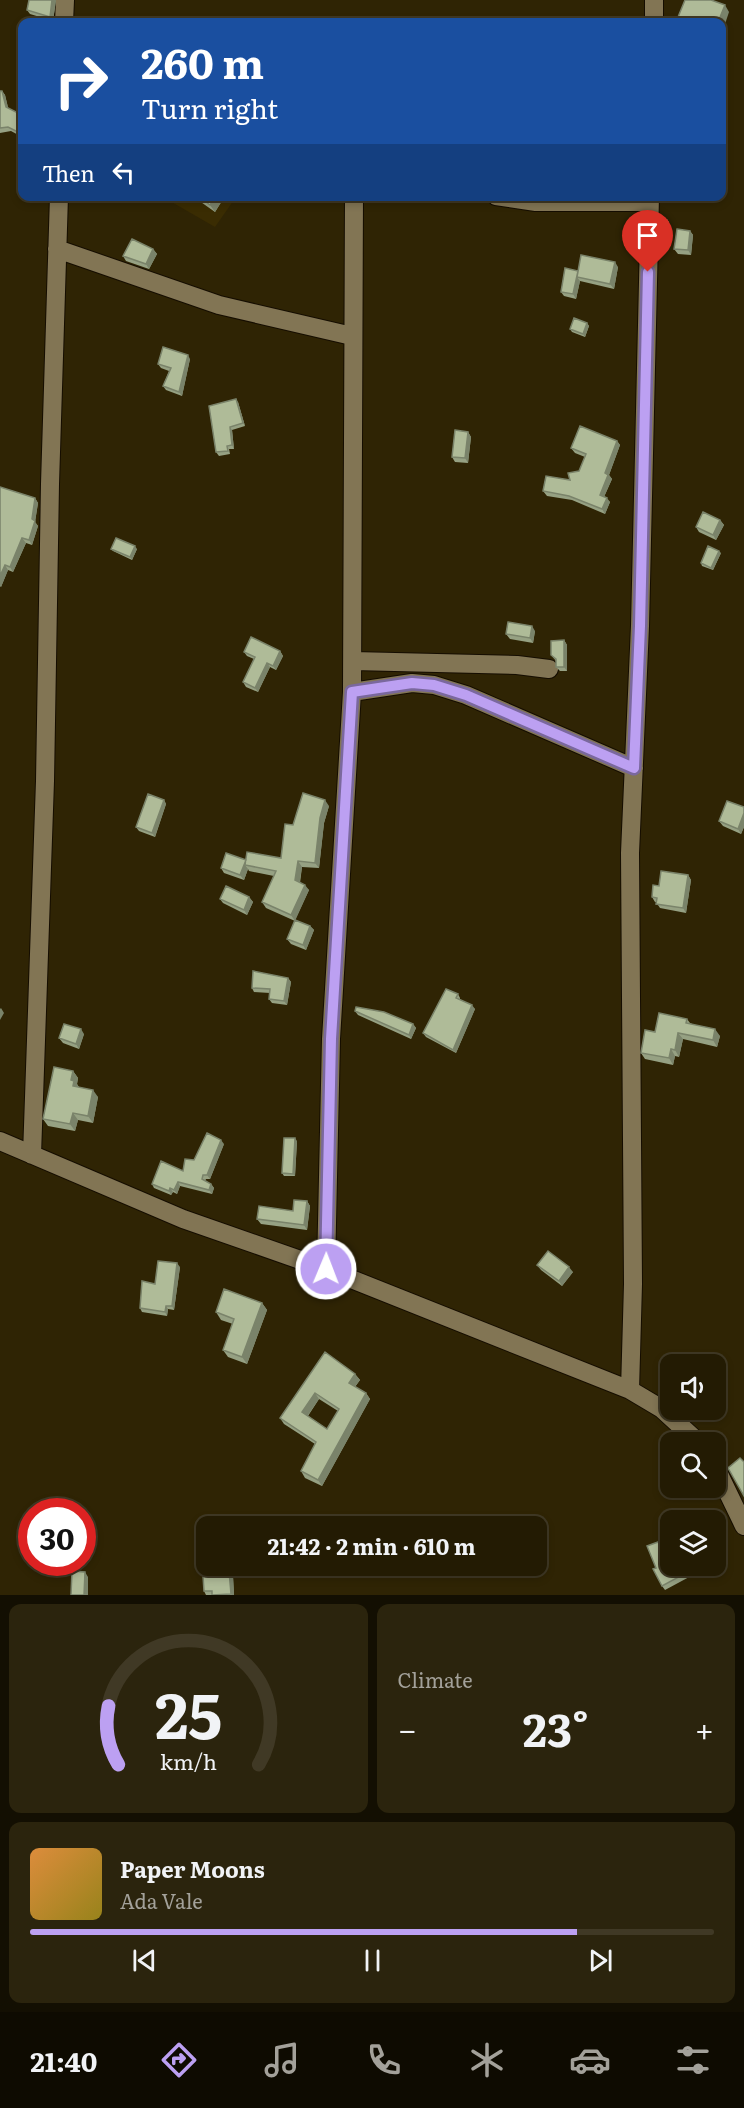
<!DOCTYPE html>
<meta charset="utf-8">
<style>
:root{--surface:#231b03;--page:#2b240d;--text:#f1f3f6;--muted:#a3a19a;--line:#403925;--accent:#bca0f2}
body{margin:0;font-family:Literata,serif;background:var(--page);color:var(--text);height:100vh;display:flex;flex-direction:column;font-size:22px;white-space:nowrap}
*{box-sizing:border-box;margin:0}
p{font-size:20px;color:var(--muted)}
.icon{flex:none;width:33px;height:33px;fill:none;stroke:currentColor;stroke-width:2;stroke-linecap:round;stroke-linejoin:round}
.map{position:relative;height:1595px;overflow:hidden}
.panel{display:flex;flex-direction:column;gap:9px;padding:9px;background:#130f02;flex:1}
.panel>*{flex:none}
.banner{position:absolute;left:18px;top:18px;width:708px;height:183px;border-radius:12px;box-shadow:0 3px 9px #0003,0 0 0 2px var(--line);background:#1a4fa0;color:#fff;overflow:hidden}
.controls{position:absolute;left:660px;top:1354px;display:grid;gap:12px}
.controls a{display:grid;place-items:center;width:66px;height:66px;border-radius:12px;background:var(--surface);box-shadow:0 3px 9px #0003,0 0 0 2px var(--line);font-size:30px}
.speed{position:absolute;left:18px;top:1498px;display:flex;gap:12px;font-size:30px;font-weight:700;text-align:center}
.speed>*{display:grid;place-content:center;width:78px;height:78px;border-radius:50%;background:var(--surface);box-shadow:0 3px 9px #0003,0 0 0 2px var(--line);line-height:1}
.speed .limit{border:9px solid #d22;background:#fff;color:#111}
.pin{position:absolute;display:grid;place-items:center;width:51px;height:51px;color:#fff;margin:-62px -26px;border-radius:50% 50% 50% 0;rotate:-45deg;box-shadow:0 0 6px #0007}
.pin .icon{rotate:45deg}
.me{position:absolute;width:66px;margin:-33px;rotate:1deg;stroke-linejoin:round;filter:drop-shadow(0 0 4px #0008)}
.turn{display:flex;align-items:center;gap:21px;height:126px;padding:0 24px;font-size:27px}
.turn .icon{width:78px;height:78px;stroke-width:2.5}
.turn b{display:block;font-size:42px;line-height:51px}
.then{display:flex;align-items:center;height:57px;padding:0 24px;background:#0003;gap:12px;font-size:22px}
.big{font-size:45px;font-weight:700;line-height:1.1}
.panel .widget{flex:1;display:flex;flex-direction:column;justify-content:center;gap:9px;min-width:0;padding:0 21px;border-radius:12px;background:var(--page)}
.panel .dial{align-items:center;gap:0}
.dial svg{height:156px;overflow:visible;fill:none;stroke:var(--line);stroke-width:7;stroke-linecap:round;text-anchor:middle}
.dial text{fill:var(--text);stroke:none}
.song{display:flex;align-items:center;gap:18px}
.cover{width:72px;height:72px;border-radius:9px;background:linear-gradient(135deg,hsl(30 70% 55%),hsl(50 70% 35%))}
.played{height:6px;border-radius:3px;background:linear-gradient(90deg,var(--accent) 80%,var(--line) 80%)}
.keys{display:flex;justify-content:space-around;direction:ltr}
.heat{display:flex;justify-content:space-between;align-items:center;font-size:33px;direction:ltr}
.panel .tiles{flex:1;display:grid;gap:9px;grid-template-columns:1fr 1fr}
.widget:last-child{grid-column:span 2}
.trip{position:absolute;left:196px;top:1516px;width:351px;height:60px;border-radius:12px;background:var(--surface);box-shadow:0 3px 9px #0003,0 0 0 2px var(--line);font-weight:700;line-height:60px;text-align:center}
.tab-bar{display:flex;height:96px;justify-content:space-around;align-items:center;background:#0e0b01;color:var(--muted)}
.tab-bar .icon{width:42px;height:42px}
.tab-bar .current{color:var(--accent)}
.tab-bar b{font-size:27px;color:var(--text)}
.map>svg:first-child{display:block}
</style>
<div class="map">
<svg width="744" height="1595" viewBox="0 0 744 1595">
<rect width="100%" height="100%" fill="#2f2404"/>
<path fill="#3a2c02" d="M163,197H236L215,227Z"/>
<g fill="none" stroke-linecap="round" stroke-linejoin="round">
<g stroke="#150d00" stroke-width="20">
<path id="minor" d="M64,22L65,0
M654,22V0
M496,196L536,202H650
M57,249L219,305L352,336
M353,661L517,665L549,669
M352,692L412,683L434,685L466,695L634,768
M0,1141L183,1219L326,1269L630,1390L662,1409L699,1443
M32,1155L45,781L50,484L59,196
M326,1269L331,1039L352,692L354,196
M630,1390L633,1284L630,853L640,626L650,196
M716,1468L744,1526"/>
</g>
<use href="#minor" stroke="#827554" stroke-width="18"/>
</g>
<path fill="#96a183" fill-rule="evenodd" d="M56,0L53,21L30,14L27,10Z
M0,91H2L5,95L8,108L22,115V137L11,131L0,133Z
M195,196H225L215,212L198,200Z
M667,220L669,222L667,242H660L658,239Z
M690,231L693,235L691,255L678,254L674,249Z
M153,249L157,254L149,269L126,261L123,256Z
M618,267L614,289L580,281L576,299L564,296L561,292L578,271Z
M587,323L589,326L585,337L572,332L570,329Z
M190,359L182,396L166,390L163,386L169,371L161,368L158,364Z
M238,402L245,426L232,430L234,449H229L230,454L219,456L216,452Z
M468,432L471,437L468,463L455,462L452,457Z
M617,441L620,445L609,475L612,479L604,497L610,502L605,514L572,500L547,496L543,491L570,480L579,471L585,457L575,453L571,448Z
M0,487L35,498L38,503L35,522L38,526L32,545L26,543L13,572L8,570L1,587L0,586Z
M720,520L724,525L716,540L699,532L696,527Z
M111,549H137L132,560L113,551Z
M721,553L713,570L702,566L701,563Z
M535,631L533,643L510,639L506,634Z
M564,640L567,645V671H560L556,667V661L551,655Z
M280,651L283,656L276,670L270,667L258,692L246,687L243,682L254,659L247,656L244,652Z
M164,800L166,804L155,837L139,831L136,827Z
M329,806L324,823L319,868L302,867L300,883L309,890L295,920L310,926L314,930L306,950L291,944L287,939L295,921L266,908L262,902L274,876L249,871L248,869L244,880L224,873L221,868L246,860L281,858L293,825Z
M744,807V827L741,834L723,826L719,821Z
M688,875L691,880L686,913L660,908L656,902H655L652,897L659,886Z
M249,897L253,902L247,915L223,903L220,899Z
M288,978L291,982L287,1005L272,1003L269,999L270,993L254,992L252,988Z
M458,994L460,998V999L475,1009L456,1053L426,1037L423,1033Z
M355,1011L413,1024L416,1028L411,1039L358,1015Z
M687,1019L690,1023L720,1036L717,1047L683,1039L679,1057L675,1056L673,1065L645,1059L641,1053L655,1032Z
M84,1034L79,1049L63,1043L59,1038Z
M73,1071L78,1078L77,1084L79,1087L98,1097L93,1123L78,1120L75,1131L48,1126L43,1119Z
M297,1141L295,1176H284L282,1173Z
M224,1144L210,1179H206L205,1181L211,1184L214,1188L212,1194L180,1186L177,1194L173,1192L171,1195L154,1188L152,1184L183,1171L194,1160Z
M307,1201L310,1206L307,1230L261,1224L257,1219L293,1211Z
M537,1265L573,1272L562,1286L541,1270Z
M180,1267L174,1310L168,1309L167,1316L142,1312L140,1308L155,1284Z
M262,1303L267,1310L247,1364L228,1357L223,1350L233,1324L221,1320L216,1312Z
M325,1352L355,1374L360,1380L355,1387L366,1393L370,1399L322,1486L305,1478L301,1471L315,1444L284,1424L280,1418ZM319,1399L338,1411L327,1429L308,1416Z
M661,1546L670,1566H686L691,1576L665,1590L662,1586Z
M229,1571L233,1576L234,1595H206L204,1591L210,1576Z"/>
<path fill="#7a836a" d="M52,0H56L53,21L50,17Z
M725,5L729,12L722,33V22H718Z
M2,91L5,95L9,111L6,107Z
M215,196H225L215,212L210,205Z
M667,220L669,222L667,242L666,240Z
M690,231L693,235L691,255L688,250Z
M153,249L157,254L149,269L146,264Z
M615,262L618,267L614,289L610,284Z
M578,271L577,277L580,281L576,299L573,294Z
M587,323L589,326L585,337L583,334Z
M188,355L190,359L182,396L179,392Z
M236,399L238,402L245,426L243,423Z
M230,427L232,430L234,449L232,445Z
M468,432L471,437L468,463L465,458Z
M617,441L620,445L609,475L612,479L603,499L600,495L605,473Z
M35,498L38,503L35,522L38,526L32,545L29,540Z
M607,498L610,502L605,514L602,509Z
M720,520L724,525L716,540L713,535Z
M22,538L26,543L13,572L10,567Z
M135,546L137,549L132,560L130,557Z
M719,551L721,553L713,570L711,568Z
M5,565L8,570L1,587L0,585V576Z
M532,626L535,631L533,643L530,638Z
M564,640L567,645V671L564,667Z
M280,651L283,656L276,670L273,666Z
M267,663L270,667L258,692L255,688Z
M164,800L166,804L155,837L152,833Z
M325,800L329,806L324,823L319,868L315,863L320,818Z
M744,813V827L741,834L738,829Z
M246,860L245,865L248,869L244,880L240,875Z
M298,861L302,867L299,886L295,880Z
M688,875L691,880L686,913L683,908Z
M305,885L309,890L295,921L291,915Z
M249,897L253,902L247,915L244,910Z
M310,926L314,930L306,950L303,945Z
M288,978L291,982L287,1005L284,1001Z
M472,1005L475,1009L456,1053L453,1050Z
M1,1008L4,1013L0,1020V1009Z
M413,1024L416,1028L411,1039L409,1035Z
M81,1029L84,1034L79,1049L76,1044Z
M715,1029L720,1036L717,1047L713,1040Z
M678,1033L683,1039L679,1057L675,1050Z
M671,1049L675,1056L673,1065L669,1058Z
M73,1071L78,1078L77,1084L79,1088L73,1086L71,1080Z
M93,1090L98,1097L93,1123L88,1116Z
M73,1113L78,1120L75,1131L70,1124Z
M295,1138L297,1141L295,1176L293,1174Z
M221,1140L224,1144L210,1179L207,1175Z
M178,1182L180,1186L177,1194L174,1190Z
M211,1184L214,1188L212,1194L209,1190Z
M170,1188L173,1192L171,1195L169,1191Z
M307,1201L310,1206L307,1230L304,1225Z
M177,1263L180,1267L174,1310L172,1306Z
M569,1267L573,1272L562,1286L559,1281Z
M262,1303L267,1310L247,1364L242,1357Z
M166,1306L168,1309L167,1316L165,1312Z
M355,1374L360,1380L353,1389L349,1383Z
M315,1393L319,1399L306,1418L302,1412Z
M366,1393L370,1399L322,1486L318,1480Z
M658,1542L661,1546L670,1567L667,1562Z
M229,1571L233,1576L234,1595H232L231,1594Z
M85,1572L88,1577V1595H84Z"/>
<path fill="#afbb98" stroke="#7a836a" stroke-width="1.5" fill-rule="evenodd" d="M29,0H52L50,17L27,10Z
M685,0H711L725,5L718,22H676Z
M0,91H2L6,107L22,115V134L8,127L0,128Z
M198,196H215L210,205Z
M659,219L667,220L666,240L658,239Z
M677,229L690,231L688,250L674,249Z
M132,239L153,249L146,264L123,256Z
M581,255L615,262L610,284L577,277Z
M565,268L578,271L573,294L561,292Z
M574,318L587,323L583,334L570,329Z
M163,347L188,355L179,392L163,386L171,368L158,364Z
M236,399L243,423L230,427L232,445L227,446L228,451L216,452L209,406Z
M580,426L617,441L605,473L608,475L600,495L607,498L602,509L569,496L543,491L546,476L570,480L568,473L579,471L586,454L571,448Z
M455,430L468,432L465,458L452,457Z
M0,487L35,498L32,519L35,521L29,540L22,538L10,567L5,565L0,576Z
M703,512L720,520L713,535L696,527Z
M116,538L135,546L130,557L111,549Z
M708,546L719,551L711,568L701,563Z
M508,622L532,626L530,638L506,634Z
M251,637L280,651L273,666L267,663L255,688L243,682L255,657L244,652Z
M564,640V667H556V659L551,655V641Z
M303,793L325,800L320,818L315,863L298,861L295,880L305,885L291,915L262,902L276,871L245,865L247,852L281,858L285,824L293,825Z
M148,794L164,800L152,833L136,827Z
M727,801L744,807V813L738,829L719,821Z
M226,853L246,860L240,875L221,868Z
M661,871L688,875L683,908L656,904L657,898L652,897L653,885L659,886Z
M226,886L249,897L244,910L220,899Z
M295,920L310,926L303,945L287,939Z
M253,971L288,978L284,1001L269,999L270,989L252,988Z
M446,989L458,994L456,998L472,1005L453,1050L423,1033Z
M356,1007L384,1012L413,1024L409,1035L355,1011Z
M659,1013L687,1019L686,1023L715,1029L713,1040L678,1033L675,1050L671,1049L669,1058L641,1053L645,1030L655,1032Z
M64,1024L81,1029L76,1044L59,1038Z
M54,1067L73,1071L71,1080L74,1081L73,1086L93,1090L88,1116L73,1113L70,1124L43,1119Z
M207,1133L221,1140L207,1175H203L202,1179L211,1184L209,1190L178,1182L174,1190L170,1188L169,1191L152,1184L161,1161L183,1171L185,1159L194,1160Z
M284,1138H295L293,1174L282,1173Z
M294,1200L307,1201L304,1225L257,1219L259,1206L293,1211Z
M548,1251L569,1267L559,1281L537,1265Z
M158,1261L177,1263L172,1306H166L165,1312L140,1308L142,1281L155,1284Z
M224,1289L262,1303L242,1357L223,1350L234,1319L216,1312Z
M325,1352L355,1374L349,1383L366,1393L318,1480L301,1471L316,1442L280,1418ZM315,1393L339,1409L327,1429L302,1412Z
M740,1458L744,1462V1496L728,1468Z
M658,1542L667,1562L670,1560V1566H685L688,1572L662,1586L653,1569L656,1568L647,1546Z
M72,1571L85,1572L84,1595H71Z
M229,1571L231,1594L212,1595V1591H204L203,1576H210L209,1572Z"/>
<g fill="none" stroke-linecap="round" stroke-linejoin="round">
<g stroke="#7a689d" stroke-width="15">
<path id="route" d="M326,1269L331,1039L352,692L412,683L434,685L466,695L634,768L640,626L648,272"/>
</g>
<use href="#route" stroke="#bca0f2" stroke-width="10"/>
</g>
</svg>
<div class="controls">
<a><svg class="icon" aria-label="sound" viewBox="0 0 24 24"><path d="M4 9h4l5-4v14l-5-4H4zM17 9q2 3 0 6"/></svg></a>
<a><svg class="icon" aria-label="search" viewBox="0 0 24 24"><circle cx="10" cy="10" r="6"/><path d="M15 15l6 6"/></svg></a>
<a><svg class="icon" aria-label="layers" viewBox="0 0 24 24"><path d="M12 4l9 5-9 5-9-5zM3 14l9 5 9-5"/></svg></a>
</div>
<div class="speed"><div class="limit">30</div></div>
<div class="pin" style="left:648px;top:272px;background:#d93025"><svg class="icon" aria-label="arrive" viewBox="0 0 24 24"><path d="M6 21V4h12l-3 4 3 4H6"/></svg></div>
<svg class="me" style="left:326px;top:1269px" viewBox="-20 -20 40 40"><circle r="17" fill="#bca0f2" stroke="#fff" stroke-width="3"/><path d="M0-11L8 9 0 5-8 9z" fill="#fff"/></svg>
<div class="trip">21:42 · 2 min · 610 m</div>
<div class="banner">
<div class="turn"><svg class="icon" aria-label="right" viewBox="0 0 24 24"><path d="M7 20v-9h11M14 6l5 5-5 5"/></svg><div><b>260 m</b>Turn right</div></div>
<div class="then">Then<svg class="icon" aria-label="left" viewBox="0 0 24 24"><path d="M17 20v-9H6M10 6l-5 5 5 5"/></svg></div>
</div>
</div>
<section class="panel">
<div class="tiles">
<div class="widget dial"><svg viewBox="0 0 100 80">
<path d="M14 69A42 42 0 1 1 86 69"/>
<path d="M14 69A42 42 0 0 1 9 39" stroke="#bca0f2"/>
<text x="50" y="56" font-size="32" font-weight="700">25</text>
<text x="50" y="72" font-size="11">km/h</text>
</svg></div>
<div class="widget"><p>Climate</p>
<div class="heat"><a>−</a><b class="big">23°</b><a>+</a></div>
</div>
<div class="widget">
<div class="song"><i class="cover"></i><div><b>Paper Moons</b><p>Ada Vale</p></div></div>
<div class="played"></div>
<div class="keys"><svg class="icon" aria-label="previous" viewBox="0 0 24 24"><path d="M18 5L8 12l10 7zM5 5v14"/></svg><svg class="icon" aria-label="pause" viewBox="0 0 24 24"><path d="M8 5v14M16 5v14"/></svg><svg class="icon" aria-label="next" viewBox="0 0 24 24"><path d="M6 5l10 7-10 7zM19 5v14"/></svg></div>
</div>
</div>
</section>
<nav class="tab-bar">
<b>21:40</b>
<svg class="icon current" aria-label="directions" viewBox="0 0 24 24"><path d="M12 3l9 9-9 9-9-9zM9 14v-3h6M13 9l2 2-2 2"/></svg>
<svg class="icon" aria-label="music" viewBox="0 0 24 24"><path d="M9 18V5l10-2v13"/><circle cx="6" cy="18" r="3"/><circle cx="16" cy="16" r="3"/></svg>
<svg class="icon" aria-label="phone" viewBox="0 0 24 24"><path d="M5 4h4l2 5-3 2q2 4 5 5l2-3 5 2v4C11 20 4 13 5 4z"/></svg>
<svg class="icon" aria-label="climate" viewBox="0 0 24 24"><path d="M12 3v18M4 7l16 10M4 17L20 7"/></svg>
<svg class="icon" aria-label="car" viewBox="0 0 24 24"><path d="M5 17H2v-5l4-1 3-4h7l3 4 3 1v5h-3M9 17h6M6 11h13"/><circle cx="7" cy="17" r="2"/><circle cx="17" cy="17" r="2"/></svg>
<svg class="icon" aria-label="filters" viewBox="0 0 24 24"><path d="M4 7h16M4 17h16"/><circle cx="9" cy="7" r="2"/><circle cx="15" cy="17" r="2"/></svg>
</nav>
